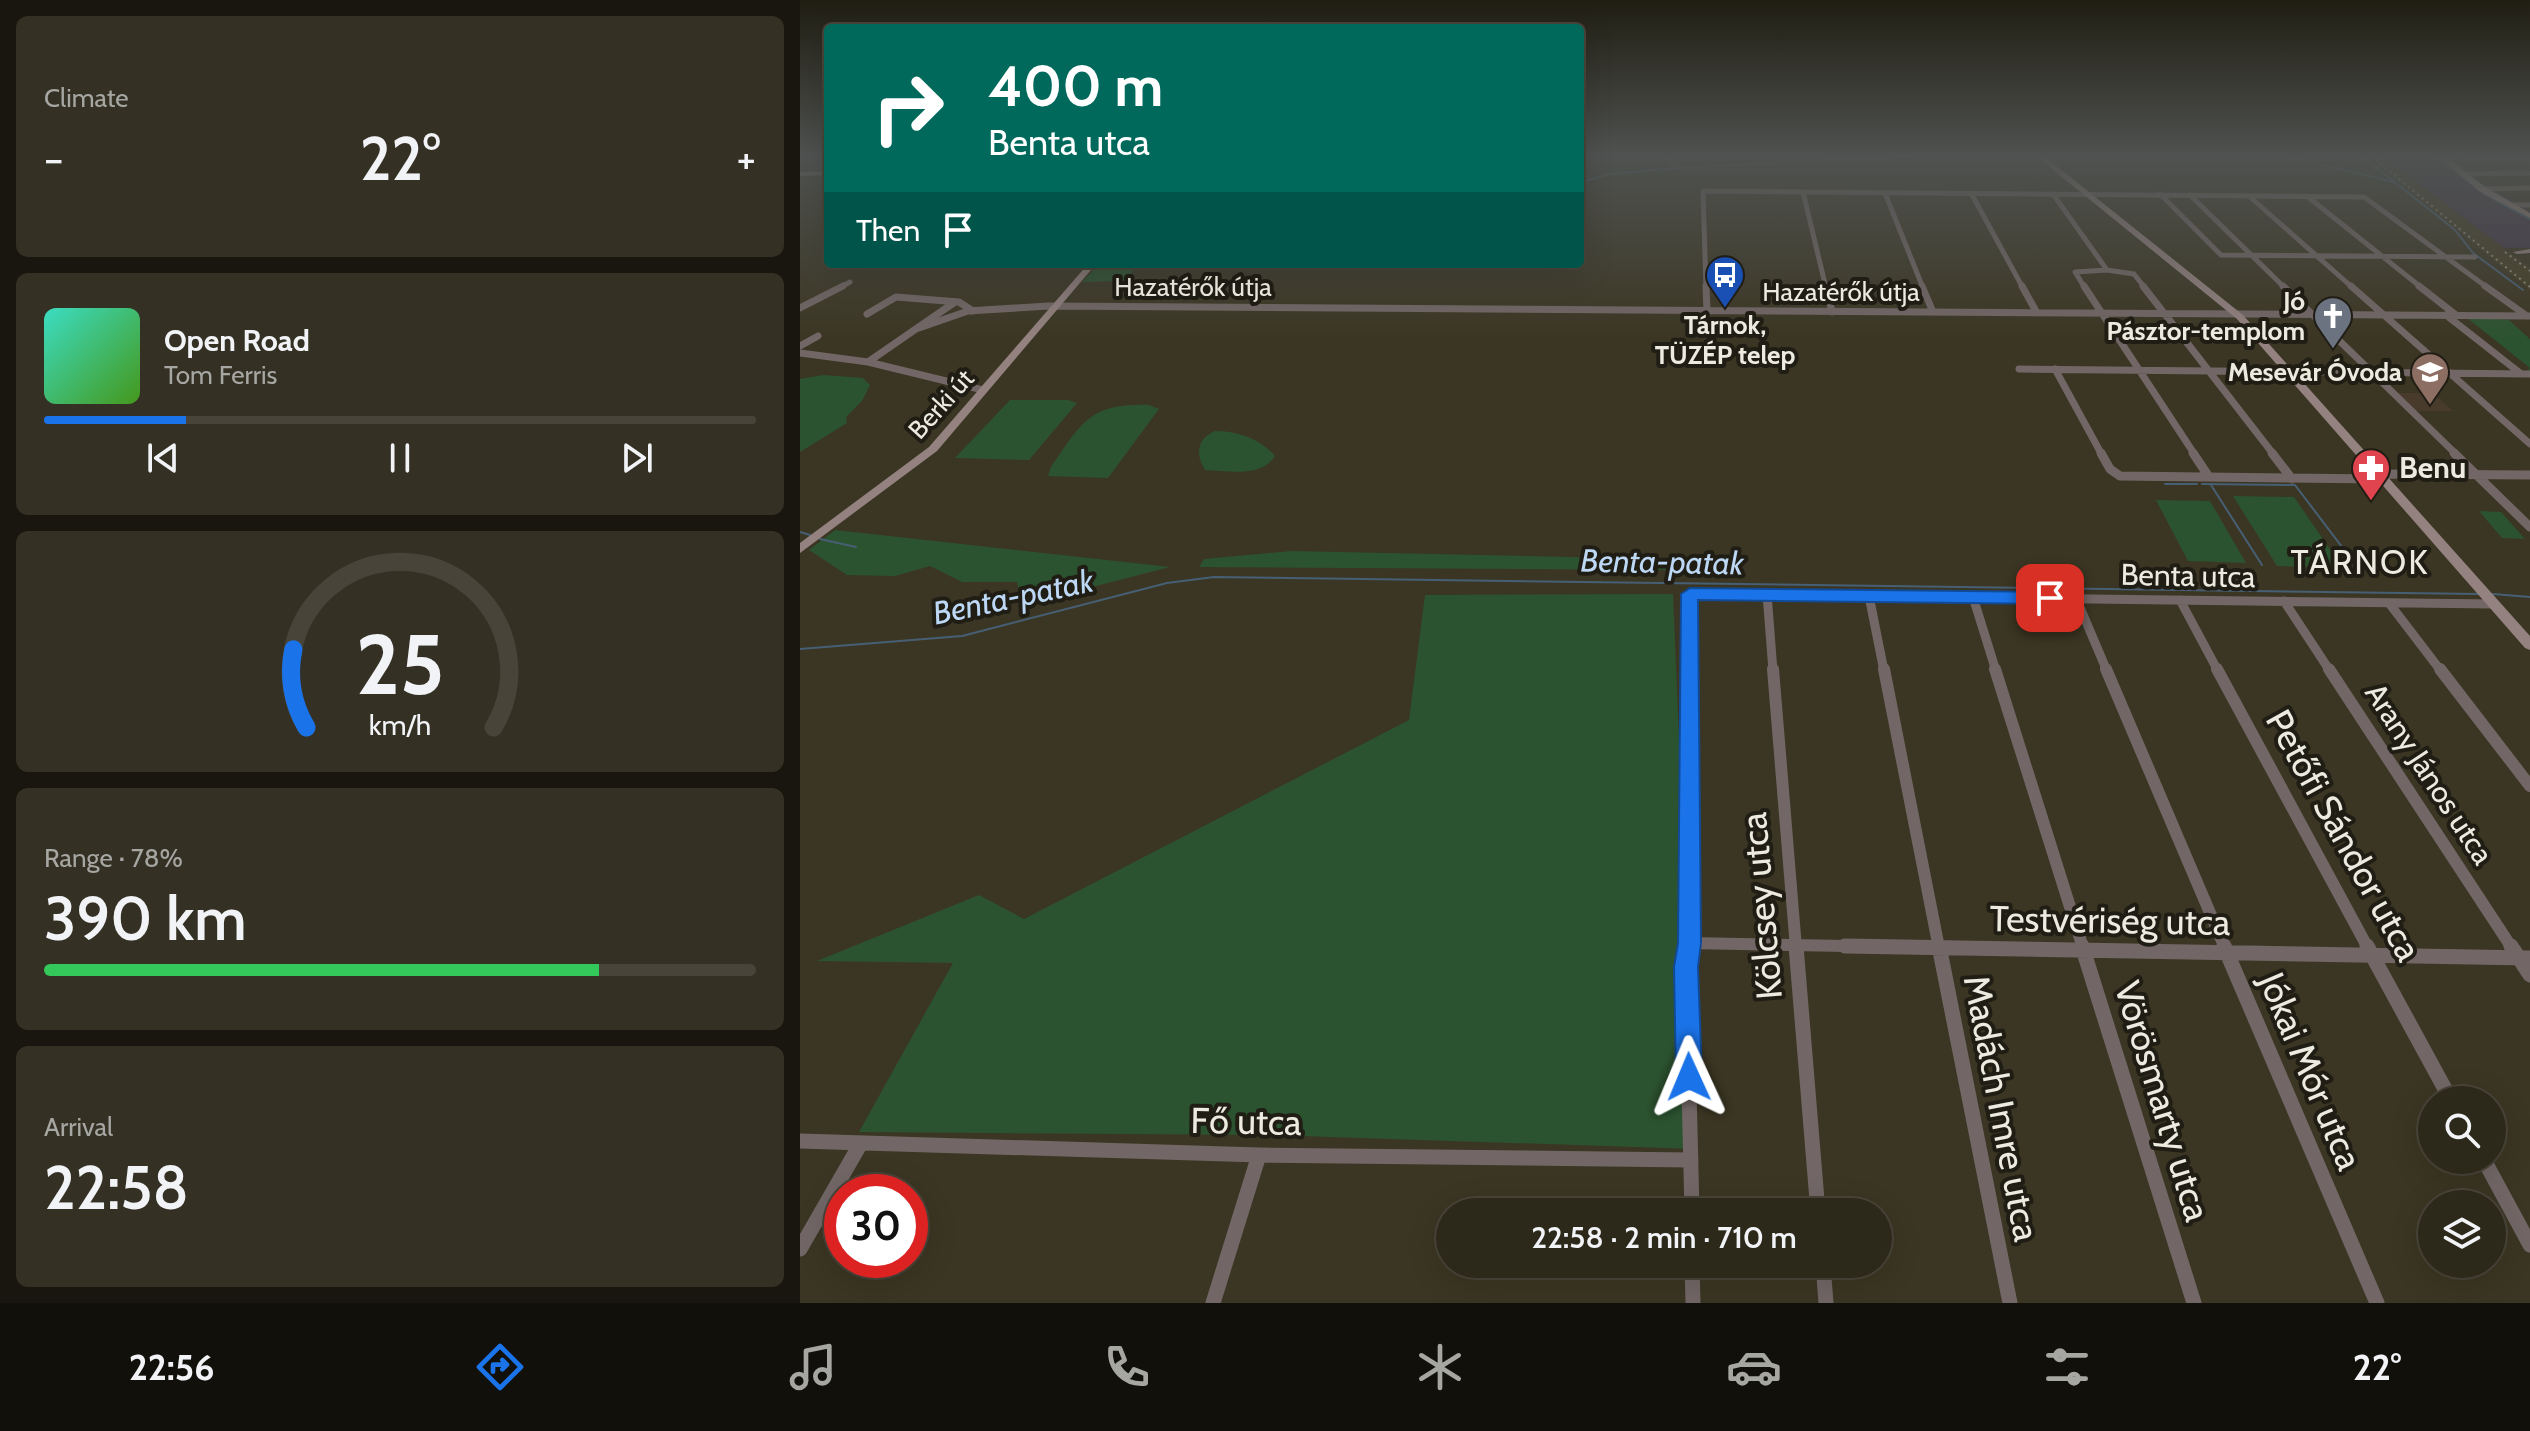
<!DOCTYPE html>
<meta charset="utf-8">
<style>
:root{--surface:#2c281a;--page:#343023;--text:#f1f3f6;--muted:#a6a6a2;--line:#484439;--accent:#1a73e8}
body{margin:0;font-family:Cabin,sans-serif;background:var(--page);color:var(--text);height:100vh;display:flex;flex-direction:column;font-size:30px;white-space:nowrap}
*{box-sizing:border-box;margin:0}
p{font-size:26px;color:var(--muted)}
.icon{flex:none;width:44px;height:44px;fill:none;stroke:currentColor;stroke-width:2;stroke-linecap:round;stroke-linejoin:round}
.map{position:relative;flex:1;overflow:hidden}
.details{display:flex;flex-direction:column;gap:16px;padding:16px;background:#18160e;width:800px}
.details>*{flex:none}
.top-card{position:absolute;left:24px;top:24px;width:760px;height:244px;border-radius:8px;box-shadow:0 8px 32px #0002,0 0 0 2px var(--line);background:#00695c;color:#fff;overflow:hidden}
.controls{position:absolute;left:1618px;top:1086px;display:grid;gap:16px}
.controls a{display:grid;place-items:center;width:88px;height:88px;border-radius:50%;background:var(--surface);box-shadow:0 8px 32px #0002,0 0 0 2px var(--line);font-size:40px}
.speed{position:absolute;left:24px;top:1174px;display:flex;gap:16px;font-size:40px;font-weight:700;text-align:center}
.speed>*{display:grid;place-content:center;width:104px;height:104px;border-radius:50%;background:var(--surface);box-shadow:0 8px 32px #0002,0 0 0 2px var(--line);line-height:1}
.speed .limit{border:12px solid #d22;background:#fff;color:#111}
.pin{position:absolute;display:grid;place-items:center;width:68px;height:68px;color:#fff;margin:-34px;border-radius:16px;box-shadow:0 4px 12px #0006}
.me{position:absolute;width:88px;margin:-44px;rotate:359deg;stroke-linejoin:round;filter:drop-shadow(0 0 6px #0008)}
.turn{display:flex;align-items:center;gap:28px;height:168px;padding:0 32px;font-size:36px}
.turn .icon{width:104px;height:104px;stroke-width:2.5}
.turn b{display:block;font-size:56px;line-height:68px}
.then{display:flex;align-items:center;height:76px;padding:0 32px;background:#0003;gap:16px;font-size:30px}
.big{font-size:60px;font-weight:600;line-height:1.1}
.details .widget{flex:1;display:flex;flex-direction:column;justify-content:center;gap:12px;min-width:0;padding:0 28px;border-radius:12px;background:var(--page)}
.details .dial{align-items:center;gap:0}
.dial svg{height:208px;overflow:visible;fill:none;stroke:var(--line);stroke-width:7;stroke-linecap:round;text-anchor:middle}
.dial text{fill:var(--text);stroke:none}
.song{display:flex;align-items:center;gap:24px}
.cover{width:96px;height:96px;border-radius:12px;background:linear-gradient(135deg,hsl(170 70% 55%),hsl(100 70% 35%))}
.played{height:8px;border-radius:4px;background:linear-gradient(90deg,var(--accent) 20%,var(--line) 20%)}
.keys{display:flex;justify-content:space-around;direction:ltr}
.heat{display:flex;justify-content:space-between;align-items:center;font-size:44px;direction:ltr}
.charge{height:12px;border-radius:6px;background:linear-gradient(90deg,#34c759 78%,var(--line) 0)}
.trip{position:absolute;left:636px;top:1198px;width:456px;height:80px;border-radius:40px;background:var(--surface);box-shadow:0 8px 32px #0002,0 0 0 2px var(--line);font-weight:600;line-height:80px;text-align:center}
.tab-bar{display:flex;height:128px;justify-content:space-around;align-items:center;background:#12100a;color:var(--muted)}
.tab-bar .icon{width:56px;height:56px}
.tab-bar .selected{color:var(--accent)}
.tab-bar b{font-size:36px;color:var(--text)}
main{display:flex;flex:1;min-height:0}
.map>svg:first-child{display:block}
</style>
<main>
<section class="details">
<div class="widget"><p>Climate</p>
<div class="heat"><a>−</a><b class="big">22°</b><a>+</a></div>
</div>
<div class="widget">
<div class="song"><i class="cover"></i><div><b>Open Road</b><p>Tom Ferris</p></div></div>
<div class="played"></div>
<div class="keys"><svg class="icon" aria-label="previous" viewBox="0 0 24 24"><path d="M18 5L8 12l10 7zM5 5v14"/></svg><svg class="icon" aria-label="pause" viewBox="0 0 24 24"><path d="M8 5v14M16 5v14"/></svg><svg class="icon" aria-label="next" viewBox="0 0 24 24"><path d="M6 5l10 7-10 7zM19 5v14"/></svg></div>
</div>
<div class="widget dial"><svg viewBox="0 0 100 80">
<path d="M14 69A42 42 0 1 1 86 69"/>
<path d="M14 69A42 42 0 0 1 9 39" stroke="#1a73e8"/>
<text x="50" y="56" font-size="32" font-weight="700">25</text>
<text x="50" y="72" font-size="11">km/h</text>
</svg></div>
<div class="widget"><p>Range · 78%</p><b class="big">390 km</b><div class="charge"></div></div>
<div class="widget"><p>Arrival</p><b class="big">22:58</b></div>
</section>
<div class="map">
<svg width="1730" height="1303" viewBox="0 0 1730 1303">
<rect width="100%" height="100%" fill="#3b3623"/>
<path fill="#453e25" d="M1568,156H1582L1730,268V290Z"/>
<path fill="#43394a" d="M1582,156H1648L1681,183L1730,211V248H1704Z"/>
<path fill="#483b2c" d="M1598,393H1633L1653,411H1616Z"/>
<path fill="#2c532f" d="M299,264H438L436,267L334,269L325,281L282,282Z
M1666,317L1712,320H1709L1730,339V373L1727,371L1730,368Z
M23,375L63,378L70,385L62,401L46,417L47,423L0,452V379Z
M210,400H268L277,403L229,460L155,458Z
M349,405L359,409L308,478L248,476L251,467C282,422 290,403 349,405Z
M415,431C437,431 461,439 475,456C461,478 428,471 405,470C395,454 397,439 415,431Z
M1433,496L1494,497L1543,568L1477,566Z
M1356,500L1410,501L1446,563L1388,561Z
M1679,511L1701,512L1725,539L1702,538Z
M35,530L370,567L222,605L217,582H162L130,566L95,576L47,575L9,550Z
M492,551L867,559V570L399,567L404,559Z
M873,594L896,1149L468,1135L59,1132L153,963L17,961L179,895L224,919L609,720L625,595Z"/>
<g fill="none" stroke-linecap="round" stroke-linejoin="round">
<path stroke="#475f74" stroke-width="2" d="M866,156L876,168
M1486,156L1594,182
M1562,156L1655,230L1673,253L1723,290
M1636,156L1679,190
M780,182L811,174L876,168L1116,156
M1684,194L1730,219
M1365,484H1397
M1402,484L1495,485L1561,572
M1411,485L1462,565
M0,532L10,535
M20,539L56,547
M1693,594L1730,597
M0,649L162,636L367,583L414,577L1679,594"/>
<path stroke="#726766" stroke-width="5" d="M1666,156L1730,160
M1661,174L1730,173
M1682,189L1730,188
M1003,192L1026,288
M1085,193L1123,288
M1171,193L1223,288
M1253,194L1307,270L1334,274L1345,288
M1360,194L1421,255L1675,257
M1390,195L1485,288
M1449,196L1553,288
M1508,197L1622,288
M1710,205H1730
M39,288L50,282
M906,288L903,191L1564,197L1688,288
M1285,288L1275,272L1307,270"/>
<path stroke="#726766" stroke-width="7" d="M906,286L907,311
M1026,286L1032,312
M1122,286L1133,312
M1222,286L1237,313
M1284,286L1395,455
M1343,286L1474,455
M1483,286L1657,455
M1551,286L1730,444
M1619,286L1656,315
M1685,286L1727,316
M0,308L43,286
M67,314L96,297L159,302L173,311
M1646,315L1720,373
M119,328L168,311L248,306L1730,316
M0,346L18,336
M0,353L68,362L183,390
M68,362L155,302
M1219,369L1730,374
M1255,369L1302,455"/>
<path stroke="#726766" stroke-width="9" d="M1301,453L1310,469L1320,476L1583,479
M1393,453L1409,477
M1472,453L1492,479
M1654,453L1730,527
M1579,474L1730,475
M967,594L973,671
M1069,596L1084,671
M1173,597L1196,671
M1276,598L1307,671
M1380,600L1418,671
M1484,601L1530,671
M1589,603L1641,671
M890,671V594L1693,604"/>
<path stroke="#726766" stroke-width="12" d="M973,669L996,948
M1084,669L1139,948
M1195,669L1283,948
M1306,669L1425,948
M1417,669L1568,948
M1529,669L1712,948
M1640,669L1730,786
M889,943L1157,948
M888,948L890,669"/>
<path stroke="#726766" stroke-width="15" d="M889,946L886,967L892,1212
M996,946L1018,1212
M1045,946L1730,958
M1139,946L1210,1303
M1282,946L1394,1303
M1424,946L1577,1303
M1567,946L1651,1100
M1711,946L1730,975
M0,1141L459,1155L891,1160
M1684,1160L1730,1245
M0,1249L61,1143
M892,1264L893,1303
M1023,1264L1026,1303
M413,1303L459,1155"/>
<path fill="#948280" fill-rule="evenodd" d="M1236,156H1244L1443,315L1730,636V650L1725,648L1437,319Z
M1638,156H1646L1685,187L1730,213V218L1679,191Z
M28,171V175L0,176V172Z
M1730,249V253L1717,254L1713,252Z
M288,264H296L137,451L0,553V543L129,447Z"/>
<path stroke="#928e7f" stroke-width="2" stroke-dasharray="2 4" stroke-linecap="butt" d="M1571,156L1730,287
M1705,252L1730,271"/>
</g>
<linearGradient id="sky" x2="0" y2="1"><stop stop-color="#201e13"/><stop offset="0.46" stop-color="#4f5250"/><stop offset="1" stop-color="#4f5250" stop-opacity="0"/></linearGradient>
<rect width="1730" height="339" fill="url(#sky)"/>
<path fill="#1a73e8" stroke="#114b97" stroke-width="2" d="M890,588L1250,592L1259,598L1250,604L898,600L901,943L898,967L902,1077L898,1086L889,1090L879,1086L876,1077L874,967L878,943L881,594Z"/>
<defs>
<g id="bus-pin" transform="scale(2)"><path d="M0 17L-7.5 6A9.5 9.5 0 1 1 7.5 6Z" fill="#1a4fb4" stroke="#201d15"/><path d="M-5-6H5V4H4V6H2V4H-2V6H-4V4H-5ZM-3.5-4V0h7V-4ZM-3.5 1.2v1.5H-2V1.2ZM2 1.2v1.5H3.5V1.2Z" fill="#fff"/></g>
<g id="church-pin" transform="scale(2)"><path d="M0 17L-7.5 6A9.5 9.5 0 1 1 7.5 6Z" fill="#6b7280" stroke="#201d15"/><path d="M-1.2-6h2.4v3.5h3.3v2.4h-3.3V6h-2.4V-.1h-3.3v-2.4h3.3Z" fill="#fff"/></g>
<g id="school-pin" transform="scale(2)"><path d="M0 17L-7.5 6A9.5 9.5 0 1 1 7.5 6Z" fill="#8d6e63" stroke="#201d15"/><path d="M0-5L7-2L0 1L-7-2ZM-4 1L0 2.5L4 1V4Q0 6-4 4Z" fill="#fff"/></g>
<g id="pharmacy-pin" transform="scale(2)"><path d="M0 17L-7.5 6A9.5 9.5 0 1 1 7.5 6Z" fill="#e0444e" stroke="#201d15"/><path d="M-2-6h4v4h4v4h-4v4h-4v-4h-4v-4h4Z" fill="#fff"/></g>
</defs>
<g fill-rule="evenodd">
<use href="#bus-pin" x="925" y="275"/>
<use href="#church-pin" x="1533" y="316"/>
<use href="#school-pin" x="1630" y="372"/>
<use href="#pharmacy-pin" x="1571" y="468"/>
</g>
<g text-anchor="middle" stroke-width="8" stroke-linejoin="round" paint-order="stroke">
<g font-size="26" fill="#edeadf" stroke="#201d15">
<text x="393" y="296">Hazatérők útja</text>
<text x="1041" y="301">Hazatérők útja</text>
<text transform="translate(141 404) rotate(-48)" y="9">Berki út</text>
</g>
<g font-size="26" font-weight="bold" fill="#edeadf" stroke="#201d15" text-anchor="end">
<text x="1505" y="310">Jó<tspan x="1505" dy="30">Pásztor-templom</tspan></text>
<text x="925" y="334" text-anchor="middle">Tárnok,<tspan x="925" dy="30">TÜZÉP telep</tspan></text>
<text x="1602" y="381">Mesevár Óvoda</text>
</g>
<g font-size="30" font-weight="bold" fill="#edeadf" stroke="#201d15" text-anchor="start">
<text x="1599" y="478">Benu</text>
</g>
<g font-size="30" fill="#edeadf" stroke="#201d15">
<text transform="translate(1388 576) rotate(1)" y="10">Benta utca</text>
<text transform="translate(1629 774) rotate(57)" y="10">Arany János utca</text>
</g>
<g font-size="32" font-style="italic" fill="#bdd8f5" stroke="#201d15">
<text transform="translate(862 562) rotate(1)" y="11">Benta-patak</text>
<text transform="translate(213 597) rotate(-12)" y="11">Benta-patak</text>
</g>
<g font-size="34" letter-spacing="2" fill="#edeadf" stroke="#201d15">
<text x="1560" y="574">TÁRNOK</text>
</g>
<g font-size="36" fill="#edeadf" stroke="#201d15">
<text transform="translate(1544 835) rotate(61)" y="13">Petőfi Sándor utca</text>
<text transform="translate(961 906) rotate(-95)" y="13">Kölcsey utca</text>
<text transform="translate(1310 920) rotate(1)" y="13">Testvériség utca</text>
<text transform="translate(1511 1071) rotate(67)" y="13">Jókai Mór utca</text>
<text transform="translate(1363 1101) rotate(73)" y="13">Vörösmarty utca</text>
<text transform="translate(1202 1108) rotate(79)" y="13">Madách Imre utca</text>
<text transform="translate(446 1121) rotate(1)" y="13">Fő utca</text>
</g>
</g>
</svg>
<div class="controls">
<a><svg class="icon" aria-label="search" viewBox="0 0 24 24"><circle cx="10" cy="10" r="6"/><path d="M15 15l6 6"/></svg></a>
<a><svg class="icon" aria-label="layers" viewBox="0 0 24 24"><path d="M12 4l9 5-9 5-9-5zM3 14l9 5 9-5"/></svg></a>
</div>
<div class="speed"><div class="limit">30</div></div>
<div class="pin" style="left:1250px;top:598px;background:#d93025"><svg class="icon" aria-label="arrive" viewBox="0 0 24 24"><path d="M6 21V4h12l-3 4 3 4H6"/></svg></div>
<svg class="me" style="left:889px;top:1077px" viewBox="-20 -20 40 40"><path d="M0-17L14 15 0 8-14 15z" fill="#1a73e8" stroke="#fff" stroke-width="4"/></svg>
<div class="trip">22:58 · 2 min · 710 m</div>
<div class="top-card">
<div class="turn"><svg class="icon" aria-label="right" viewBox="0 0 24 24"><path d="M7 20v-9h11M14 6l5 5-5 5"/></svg><div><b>400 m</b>Benta utca</div></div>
<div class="then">Then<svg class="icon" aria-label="arrive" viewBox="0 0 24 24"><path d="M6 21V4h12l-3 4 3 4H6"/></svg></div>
</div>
</div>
</main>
<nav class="tab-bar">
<b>22:56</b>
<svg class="icon selected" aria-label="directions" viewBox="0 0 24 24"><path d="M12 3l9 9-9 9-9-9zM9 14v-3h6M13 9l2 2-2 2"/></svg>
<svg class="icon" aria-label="music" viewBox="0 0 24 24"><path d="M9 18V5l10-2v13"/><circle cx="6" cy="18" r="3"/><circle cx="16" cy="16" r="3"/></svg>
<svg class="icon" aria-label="phone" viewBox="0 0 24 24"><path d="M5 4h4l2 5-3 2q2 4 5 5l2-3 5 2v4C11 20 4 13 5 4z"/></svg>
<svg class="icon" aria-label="climate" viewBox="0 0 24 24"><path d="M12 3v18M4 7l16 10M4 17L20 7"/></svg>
<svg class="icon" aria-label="car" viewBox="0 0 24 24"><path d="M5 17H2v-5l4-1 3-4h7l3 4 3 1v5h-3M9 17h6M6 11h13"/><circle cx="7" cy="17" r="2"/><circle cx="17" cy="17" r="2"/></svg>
<svg class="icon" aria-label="filters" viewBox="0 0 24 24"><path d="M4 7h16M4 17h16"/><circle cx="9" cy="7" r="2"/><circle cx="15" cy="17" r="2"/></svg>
<b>22°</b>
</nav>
